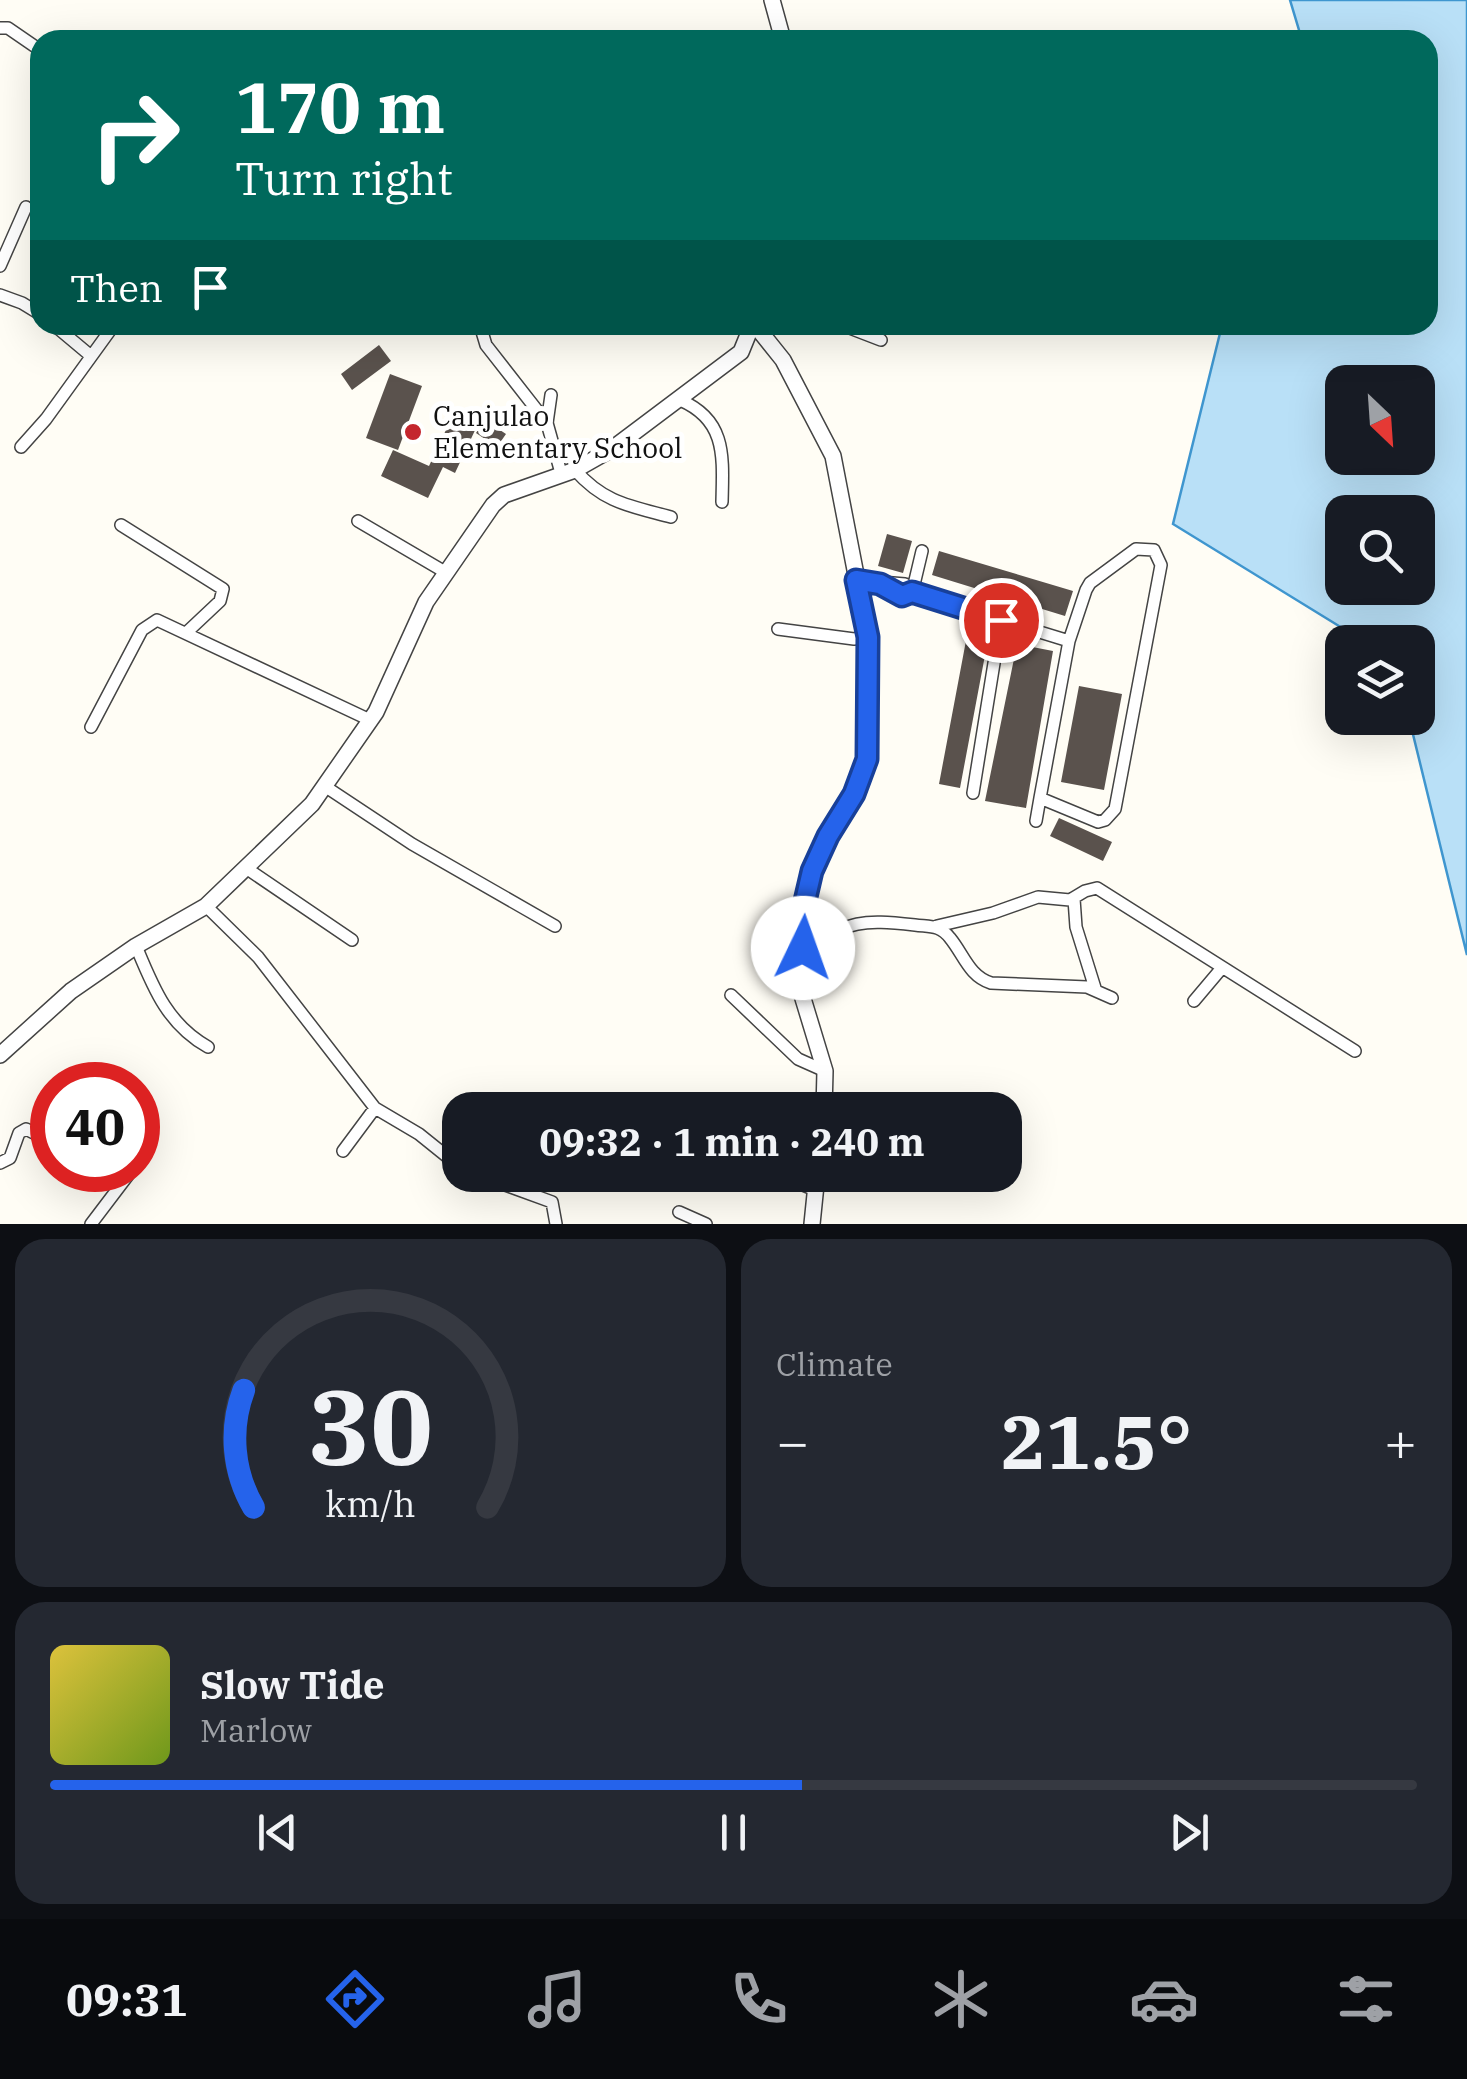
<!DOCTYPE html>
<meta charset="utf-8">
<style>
:root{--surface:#171b24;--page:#242831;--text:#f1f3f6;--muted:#9ea1a6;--line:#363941;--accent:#2563eb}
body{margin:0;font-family:"IBM Plex Serif",serif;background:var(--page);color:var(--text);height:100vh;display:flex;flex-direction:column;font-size:38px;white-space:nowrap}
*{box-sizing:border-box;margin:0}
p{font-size:32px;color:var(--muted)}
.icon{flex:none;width:55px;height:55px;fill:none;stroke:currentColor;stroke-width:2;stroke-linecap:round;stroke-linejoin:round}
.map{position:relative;height:1224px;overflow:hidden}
.drawer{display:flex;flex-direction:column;gap:15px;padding:15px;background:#0d0f14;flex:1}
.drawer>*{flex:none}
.banner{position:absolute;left:30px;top:30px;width:1408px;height:305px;border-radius:30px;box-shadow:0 10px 40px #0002;background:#00695c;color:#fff;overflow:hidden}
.needle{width:65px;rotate:155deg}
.buttons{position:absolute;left:1325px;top:365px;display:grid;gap:20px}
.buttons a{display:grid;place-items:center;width:110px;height:110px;border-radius:20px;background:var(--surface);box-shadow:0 10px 40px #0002;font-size:50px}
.speed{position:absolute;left:30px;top:1062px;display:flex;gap:20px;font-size:50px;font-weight:700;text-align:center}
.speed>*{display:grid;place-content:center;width:130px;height:130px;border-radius:50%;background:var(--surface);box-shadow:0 10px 40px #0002;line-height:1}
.speed .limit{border:15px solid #d22;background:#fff;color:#111}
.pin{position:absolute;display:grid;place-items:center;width:85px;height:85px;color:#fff;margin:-42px;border:5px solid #fff;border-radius:50%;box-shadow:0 2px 10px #0007}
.me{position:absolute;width:110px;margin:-55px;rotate:3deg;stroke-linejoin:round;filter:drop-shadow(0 0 8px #0008)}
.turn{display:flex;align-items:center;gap:35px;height:210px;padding:0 40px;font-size:45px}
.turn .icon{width:130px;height:130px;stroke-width:2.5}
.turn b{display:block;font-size:70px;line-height:85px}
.then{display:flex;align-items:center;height:95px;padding:0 40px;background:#0003;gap:20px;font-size:38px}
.big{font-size:75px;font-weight:700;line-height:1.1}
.drawer .card{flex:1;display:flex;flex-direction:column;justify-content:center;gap:15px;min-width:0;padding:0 35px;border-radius:30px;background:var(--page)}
.drawer .dial{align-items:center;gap:0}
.dial svg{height:260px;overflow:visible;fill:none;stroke:var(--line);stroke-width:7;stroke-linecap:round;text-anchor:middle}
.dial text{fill:var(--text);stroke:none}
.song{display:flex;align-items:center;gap:30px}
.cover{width:120px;height:120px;border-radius:15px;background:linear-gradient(135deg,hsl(50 70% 55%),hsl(80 70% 35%))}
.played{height:10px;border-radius:5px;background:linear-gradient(90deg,var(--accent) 55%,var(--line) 55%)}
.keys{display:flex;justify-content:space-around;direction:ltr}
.heat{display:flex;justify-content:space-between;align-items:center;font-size:55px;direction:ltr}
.drawer .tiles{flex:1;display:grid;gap:15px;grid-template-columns:1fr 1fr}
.card:last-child{grid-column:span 2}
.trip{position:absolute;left:442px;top:1092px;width:580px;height:100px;border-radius:30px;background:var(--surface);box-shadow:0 10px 40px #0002;font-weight:700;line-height:100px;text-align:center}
.tabs{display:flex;height:160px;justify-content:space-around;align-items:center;background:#090b0e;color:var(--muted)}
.tabs .icon{width:70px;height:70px}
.tabs .active{color:var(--accent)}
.tabs b{font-size:45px;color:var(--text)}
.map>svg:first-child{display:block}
</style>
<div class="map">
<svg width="1467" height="1224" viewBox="0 0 1467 1224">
<rect width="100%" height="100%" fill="#fffdf5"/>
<path fill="#b9e0f7" stroke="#3f96cf" stroke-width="2.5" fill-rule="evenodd" d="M1290,0H1467V955L1409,718H1418V642H1365L1173,524L1222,325H1428V40H1302ZM1342,382H1418V458H1342ZM1342,512H1418V588H1342Z"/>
<path fill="#5a524d" d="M379,345L391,361L352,390L341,374Z
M390,374L422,386L398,450L366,438Z
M453,415L477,426L455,473L443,467L428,498L381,476L393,450L429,466Z
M485,420L506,434L497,447L476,433Z
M887,534L912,541L903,573L878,566Z
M939,551L1073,591L1065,616L932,575Z
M968,630L989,634L960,788L939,784Z
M1017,644L1053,651L1026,808L985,801Z
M1079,686L1122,694L1104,790L1061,782Z
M1059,818L1112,842L1103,861L1050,836Z"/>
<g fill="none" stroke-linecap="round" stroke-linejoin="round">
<g stroke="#444" stroke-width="14">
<path id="minor" d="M0,28H8L40,50
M0,266L26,207
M0,295L22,303L40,314
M54,325L91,356
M480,325L486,345L547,423
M842,325L881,340
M551,395L547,423L561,473
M680,400C727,420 723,457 722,502
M21,447L46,419L114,325
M575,470C604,503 630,506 671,517
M358,521L445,572
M121,525L223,589L220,601L186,633
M857,580L905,584L912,593L1069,641
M881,583L902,596L912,593
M912,593L922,551
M778,629L854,639L868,637
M91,727L142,630L157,620L370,720
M326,787L412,844L555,926
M973,793L1001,620
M1036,821L1040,798L1069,641L1086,590L1090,583L1136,549L1154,550L1161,565L1115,809L1105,820L1098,822L1040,798
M246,868L352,940
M1074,899L1076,927L1095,988
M206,906L258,957L375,1108L419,1134L460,1167
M937,926L993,913L1038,897L1070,900L1085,891L1097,888L1355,1051
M136,946C153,987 167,1024 208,1047
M803,948C854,921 859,919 915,925C931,927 940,925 950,938C964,955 969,976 991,983L1087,987L1112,998
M731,995L798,1059L825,1071
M1194,1001L1221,969
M343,1151L375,1108
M0,1163L10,1158L19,1133L26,1129L52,1142
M478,1175L552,1202L556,1224
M779,1175L815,1190
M679,1212L706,1224
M91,1224L132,1170"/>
</g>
<g stroke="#444" stroke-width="18">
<path id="tertiary" d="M772,0L783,40
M755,325L783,360L833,456L868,637L867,759L854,794L812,871L805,901L798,982L825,1071L824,1110
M0,1055L71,991L136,946L206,906L312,804L376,712L426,602L493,505L504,495L575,470L612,449L741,352L752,325
M812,1224L817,1175"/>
</g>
<use href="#minor" stroke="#fff" stroke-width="11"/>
<use href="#tertiary" stroke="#fff" stroke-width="15"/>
</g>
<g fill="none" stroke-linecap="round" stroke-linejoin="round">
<g stroke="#184099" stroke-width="25">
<path id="route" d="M803,948L805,901L812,871L828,836L854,794L867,759L868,637L856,580L880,584L902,596L912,592L1001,620"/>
</g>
<use href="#route" stroke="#2563eb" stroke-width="18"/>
</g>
<circle fill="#c4262e" stroke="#fff" stroke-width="4" cx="413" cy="432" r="10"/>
<g text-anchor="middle" stroke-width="10" stroke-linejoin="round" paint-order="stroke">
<g font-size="28" fill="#111" stroke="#fff" text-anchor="start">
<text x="433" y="426">Canjulao<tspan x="433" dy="32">Elementary School</tspan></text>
</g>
</g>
</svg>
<div class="buttons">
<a><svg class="needle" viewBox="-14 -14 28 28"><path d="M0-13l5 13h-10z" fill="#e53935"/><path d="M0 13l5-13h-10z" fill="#9ea1a6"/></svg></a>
<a><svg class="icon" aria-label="search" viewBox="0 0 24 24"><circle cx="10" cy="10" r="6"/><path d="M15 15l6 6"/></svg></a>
<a><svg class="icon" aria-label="layers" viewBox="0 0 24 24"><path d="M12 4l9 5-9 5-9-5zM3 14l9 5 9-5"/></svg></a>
</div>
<div class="speed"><div class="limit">40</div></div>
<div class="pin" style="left:1001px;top:620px;background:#d93025"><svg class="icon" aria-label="arrive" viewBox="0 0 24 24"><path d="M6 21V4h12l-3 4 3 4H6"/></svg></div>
<svg class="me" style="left:803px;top:948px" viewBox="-20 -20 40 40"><circle r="19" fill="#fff"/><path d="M0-13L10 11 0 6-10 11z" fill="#2563eb"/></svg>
<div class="trip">09:32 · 1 min · 240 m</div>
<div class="banner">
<div class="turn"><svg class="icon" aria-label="right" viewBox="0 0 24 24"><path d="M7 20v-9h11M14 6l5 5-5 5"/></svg><div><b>170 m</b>Turn right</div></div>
<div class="then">Then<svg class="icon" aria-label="arrive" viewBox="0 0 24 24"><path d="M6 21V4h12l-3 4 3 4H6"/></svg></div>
</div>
</div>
<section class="drawer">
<div class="tiles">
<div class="card dial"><svg viewBox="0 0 100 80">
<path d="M14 69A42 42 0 1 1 86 69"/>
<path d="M14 69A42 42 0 0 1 11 33" stroke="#2563eb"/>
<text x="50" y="56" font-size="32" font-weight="700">30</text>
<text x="50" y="72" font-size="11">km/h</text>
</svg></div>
<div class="card"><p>Climate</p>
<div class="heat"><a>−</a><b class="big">21.5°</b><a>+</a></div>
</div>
<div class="card">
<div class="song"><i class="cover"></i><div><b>Slow Tide</b><p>Marlow</p></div></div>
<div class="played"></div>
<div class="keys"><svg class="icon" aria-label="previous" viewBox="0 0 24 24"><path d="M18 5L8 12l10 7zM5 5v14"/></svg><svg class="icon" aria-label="pause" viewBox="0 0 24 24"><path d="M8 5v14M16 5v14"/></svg><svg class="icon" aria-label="next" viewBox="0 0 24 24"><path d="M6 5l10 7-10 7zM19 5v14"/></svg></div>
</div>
</div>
</section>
<nav class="tabs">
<b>09:31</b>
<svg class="icon active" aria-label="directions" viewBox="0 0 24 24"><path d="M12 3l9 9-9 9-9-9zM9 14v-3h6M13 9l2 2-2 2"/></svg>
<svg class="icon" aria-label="music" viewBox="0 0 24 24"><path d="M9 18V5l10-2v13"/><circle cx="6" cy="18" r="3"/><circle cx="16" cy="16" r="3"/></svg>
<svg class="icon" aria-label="phone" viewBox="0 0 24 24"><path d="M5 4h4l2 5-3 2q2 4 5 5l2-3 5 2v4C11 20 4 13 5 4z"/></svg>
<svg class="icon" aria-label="climate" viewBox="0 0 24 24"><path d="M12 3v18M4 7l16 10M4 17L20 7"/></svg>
<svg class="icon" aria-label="car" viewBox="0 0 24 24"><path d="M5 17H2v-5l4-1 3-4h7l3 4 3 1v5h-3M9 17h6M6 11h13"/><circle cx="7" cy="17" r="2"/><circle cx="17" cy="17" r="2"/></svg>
<svg class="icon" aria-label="filters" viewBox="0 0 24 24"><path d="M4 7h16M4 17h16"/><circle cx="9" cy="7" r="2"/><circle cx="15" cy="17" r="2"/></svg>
</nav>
